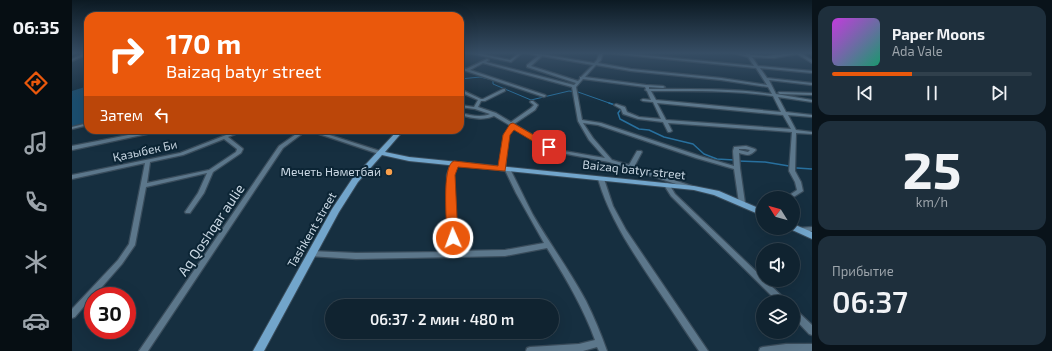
<!DOCTYPE html>
<html lang="ru">
<meta charset="utf-8">
<style>
:root{--surface:#102330;--page:#1e2f3c;--text:#f1f3f6;--muted:#9ca4ab;--line:#30404c;--accent:#ea580c}
body{margin:0;font-family:"Exo 2",sans-serif;background:var(--page);color:var(--text);height:100vh;display:flex;flex-direction:column;font-size:15px;white-space:nowrap}
*{box-sizing:border-box;margin:0}
p{font-size:13px;color:var(--muted)}
.icon{flex:none;width:22px;height:22px;fill:none;stroke:currentColor;stroke-width:2;stroke-linecap:round;stroke-linejoin:round}
.map{position:relative;flex:1;overflow:hidden}
.sheet{display:flex;flex-direction:column;gap:6px;padding:6px;background:#09131a;width:240px}
.sheet>*{flex:none}
.hud{position:absolute;left:12px;top:12px;width:380px;height:122px;border-radius:12px;box-shadow:0 4px 16px #0002,0 0 0 1px var(--line);background:#ea580c;color:#fff;overflow:hidden}
.needle{width:26px;rotate:307deg}
.fabs{position:absolute;left:684px;top:191px;display:grid;gap:8px}
.fabs a{display:grid;place-items:center;width:44px;height:44px;border-radius:50%;background:var(--surface);box-shadow:0 4px 16px #0002,0 0 0 1px var(--line);font-size:20px}
.speed{position:absolute;left:12px;top:287px;display:flex;gap:8px;font-size:20px;font-weight:700;text-align:center}
.speed>*{display:grid;place-content:center;width:52px;height:52px;border-radius:50%;background:var(--surface);box-shadow:0 4px 16px #0002,0 0 0 1px var(--line);line-height:1}
.speed .limit{border:6px solid #d22;background:#fff;color:#111}
.pin{position:absolute;display:grid;place-items:center;width:34px;height:34px;color:#fff;margin:-17px;border-radius:8px;box-shadow:0 2px 6px #0006}
.me{position:absolute;width:44px;margin:-22px;rotate:358deg;stroke-linejoin:round;filter:drop-shadow(0 0 3px #0008)}
.turn{display:flex;align-items:center;gap:14px;height:84px;padding:0 16px;font-size:18px}
.turn .icon{width:52px;height:52px;stroke-width:2.5}
.turn b{display:block;font-size:28px;line-height:34px}
.then{display:flex;align-items:center;height:38px;padding:0 16px;background:#0003;gap:8px;font-size:15px}
.big{font-size:30px;font-weight:600;line-height:1.1}
.sheet .tile{flex:1;display:flex;flex-direction:column;justify-content:center;gap:6px;min-width:0;padding:0 14px;border-radius:12px;background:var(--page)}
.sheet .dial{align-items:center;gap:0}
.dial b{font-size:52px;line-height:1}
.song{display:flex;align-items:center;gap:12px}
.cover{width:48px;height:48px;border-radius:6px;background:linear-gradient(135deg,hsl(290 70% 55%),hsl(160 70% 35%))}
.played{height:4px;border-radius:2px;background:linear-gradient(90deg,var(--accent) 40%,var(--line) 40%)}
.keys{display:flex;justify-content:space-around;direction:ltr}
.trip{position:absolute;left:253px;top:299px;width:234px;height:40px;border-radius:20px;background:var(--surface);box-shadow:0 4px 16px #0002,0 0 0 1px var(--line);font-weight:600;line-height:40px;text-align:center}
main{display:flex;flex:1;min-height:0}
.menu{display:flex;flex-direction:column;width:72px;justify-content:space-around;align-items:center;background:#060e13;color:var(--muted)}
.menu .icon{width:28px;height:28px}
.menu .on{color:var(--accent)}
.menu b{font-size:18px;color:var(--text)}
.map>svg:first-child{display:block}
</style>
<main>
<nav class="menu">
<b>06:35</b>
<svg class="icon on" aria-label="directions" viewBox="0 0 24 24"><path d="M12 3l9 9-9 9-9-9zM9 14v-3h6M13 9l2 2-2 2"/></svg>
<svg class="icon" aria-label="music" viewBox="0 0 24 24"><path d="M9 18V5l10-2v13"/><circle cx="6" cy="18" r="3"/><circle cx="16" cy="16" r="3"/></svg>
<svg class="icon" aria-label="phone" viewBox="0 0 24 24"><path d="M5 4h4l2 5-3 2q2 4 5 5l2-3 5 2v4C11 20 4 13 5 4z"/></svg>
<svg class="icon" aria-label="climate" viewBox="0 0 24 24"><path d="M12 3v18M4 7l16 10M4 17L20 7"/></svg>
<svg class="icon" aria-label="car" viewBox="0 0 24 24"><path d="M5 17H2v-5l4-1 3-4h7l3 4 3 1v5h-3M9 17h6M6 11h13"/><circle cx="7" cy="17" r="2"/><circle cx="17" cy="17" r="2"/></svg>
</nav>
<div class="map">
<svg width="740" height="351" viewBox="0 0 740 351">
<rect width="100%" height="100%" fill="#162f40"/>
<path fill="#1b4e6f" d="M16,86V124L0,128V91Z"/>
<g fill="none" stroke-linecap="round" stroke-linejoin="round">
<path stroke="#28709e" stroke-width="1" d="M388,79L408,77L421,80V84L459,100L497,91L506,92L540,104"/>
<path stroke="#28709e" stroke-width="1.5" d="M537,103L543,105
M550,108L546,113L548,119L567,129L577,130L592,137L621,144L632,154L645,159L662,160
M666,161L693,162L717,166
M725,168L740,169"/>
<g stroke="#394c5b" stroke-width="2.5">
<path id="minor" d="M12,53H16V54L0,61V59Z
M397,53H405L438,60L447,53H450L439,62Z
M455,53L469,54L522,63L525,60L527,53H531L529,60L526,63L559,69L649,78L695,85L684,68L534,53H550L682,66L676,57L662,53L674,55V53H677L679,55L694,56L719,53H729L740,60V63L725,54L702,58L680,57L686,66L740,71V73L688,68L695,78L740,83V85L697,80L704,94L740,100V102L706,97L714,112L740,115V117L716,115L724,130L740,132V134L724,133L723,171L729,182L731,191L720,198H713L725,190L723,182L717,171L720,132L596,123L600,131L598,132H596L591,122L566,119L551,114L549,109L542,105L544,104L553,107L555,112L567,117L589,119L581,102L571,101L569,100L571,99L579,100L575,91L573,90L574,89L573,87L511,79L504,87L510,120L529,123L628,156L662,166L661,151L662,147L674,146L683,149L684,150C677,157 675,155 667,153L668,168L673,203L672,204L670,205L667,203L662,169L624,158L526,125L511,123L521,138L540,160L557,165L565,151H569L570,152L562,167L620,186L621,187L618,189L616,188L537,162L489,153L475,148L442,128L436,135L433,169L432,170H428L427,169L432,135L439,126L422,116C411,121 399,118 388,115V113C398,115 409,118 418,114L403,109L388,107V105L402,107L406,100L388,92V89L409,99H411L431,89H433V91L413,101H409L406,107L424,113L439,122L459,108L462,105L458,102L459,101H461L466,105L463,110L442,124L479,146L492,151L533,158L517,140L506,121L500,87L411,63L398,70L473,95L474,96L472,97L388,69V67L394,69L415,59L417,60L414,62L502,85L504,83L455,67V65L466,56ZM470,56L521,65L509,77H508V79L506,81L459,66ZM524,65L559,71L649,80L696,87L700,94C660,88 618,89 577,89V87L591,88L593,87L591,86L574,85L513,77ZM579,91C619,91 661,90 701,96L709,112L584,100ZM585,103L711,115L719,129L594,120ZM667,149H673L678,150L676,152L667,150Z
M707,92L740,93V95L708,94L706,93Z
M16,123V125L0,129V127Z
M82,130H91L89,131L0,150V146Z
M167,130H173L156,137L170,148L171,149L169,153L141,172L132,193L118,213H114L113,212L126,193L135,173L74,187L63,245L50,264L22,296H21L3,317L0,318V309L46,260L57,244L73,163L0,179V175L108,153ZM152,139L165,149L164,152L137,170L75,183L78,162L111,155Z
M230,130H242L311,152L312,153L311,154H307L235,130L211,148L76,351H67L207,146Z
M362,130H373V131L371,132L362,131Z
M382,162L385,164L381,175L384,251L433,250L472,243L444,193L433,170L436,168L438,169C446,184 453,200 461,215C478,244 498,271 514,301C522,317 529,334 535,351H527L525,347L511,351H454L455,348L458,347L507,344L523,340C511,307 493,277 475,248L433,256L284,259L237,256L236,254L237,252L239,251L284,253L377,252L375,175L379,164Z
M529,177L532,179L541,206L554,230L636,351H627C613,331 600,310 586,290C562,254 538,220 526,179Z
M595,183L597,184L603,194L691,278V280H693L714,300L715,302H706L599,196L592,185Z
M740,227V231L728,232H726L725,230L726,228Z
M721,309L724,310L740,325V335L737,334L721,317Z
M714,344H740V351H687L688,348L691,347Z"/>
</g>
<g stroke="#394c5b" stroke-width="2">
<path id="major" d="M326,130H332L313,152L337,157L622,186L647,191L691,210V216L642,195L622,190L337,161L310,155L286,182L267,212L192,351H181L260,209L280,179Z
M721,224L740,232V239L718,229V228H721Z"/>
</g>
<use href="#minor" fill="#5c778b" fill-rule="evenodd"/>
<use href="#major" fill="#72a5cb" fill-rule="evenodd"/>
</g>
<linearGradient id="sky" x2="0" y2="1"><stop stop-color="#0c1a23"/><stop offset="0.52" stop-color="#364d64"/><stop offset="1" stop-color="#364d64" stop-opacity="0"/></linearGradient>
<rect width="740" height="102" fill="url(#sky)"/>
<path fill="#ea580c" stroke="#983908" d="M441,123L482,147L477,149H474L442,130L438,135L433,171L386,167L383,175L386,238L384,241H377L375,238C375,225 369,165 382,161L426,166L431,135L438,124Z"/>
<circle fill="#f9a04c" stroke="#0c2535" stroke-width="1.5" cx="317" cy="172" r="4"/>
<g text-anchor="middle" stroke-width="4" stroke-linejoin="round" paint-order="stroke">
<g font-size="12" fill="#cad8e4" stroke="#0c2535">
<text transform="translate(73 151) rotate(-12)" y="4">Қазыбек Би</text>
<text transform="translate(562 170) rotate(6)" y="4">Baizaq batyr street</text>
<text transform="translate(240 230) rotate(-60)" y="4">Tashkent street</text>
</g>
<g font-size="12" fill="#cad8e4" stroke="#0c2535" text-anchor="end">
<text x="309" y="176">Мечеть Нәметбай</text>
</g>
<g font-size="14" fill="#cad8e4" stroke="#0c2535">
<text transform="translate(139 230) rotate(-56)" y="5">Aq Qoshqar aulie</text>
</g>
</g>
</svg>
<div class="fabs">
<a><svg class="needle" viewBox="-14 -14 28 28"><path d="M0-13l5 13h-10z" fill="#e53935"/><path d="M0 13l5-13h-10z" fill="#9ca4ab"/></svg></a>
<a><svg class="icon" aria-label="sound" viewBox="0 0 24 24"><path d="M4 9h4l5-4v14l-5-4H4zM17 9q2 3 0 6"/></svg></a>
<a><svg class="icon" aria-label="layers" viewBox="0 0 24 24"><path d="M12 4l9 5-9 5-9-5zM3 14l9 5 9-5"/></svg></a>
</div>
<div class="speed"><div class="limit">30</div></div>
<div class="pin" style="left:477px;top:147px;background:#d93025"><svg class="icon" aria-label="arrive" viewBox="0 0 24 24"><path d="M6 21V4h12l-3 4 3 4H6"/></svg></div>
<svg class="me" style="left:381px;top:238px" viewBox="-20 -20 40 40"><circle r="17" fill="#ea580c" stroke="#fff" stroke-width="3"/><path d="M0-11L8 9 0 5-8 9z" fill="#fff"/></svg>
<div class="trip">06:37 · 2 мин · 480 m</div>
<div class="hud">
<div class="turn"><svg class="icon" aria-label="right" viewBox="0 0 24 24"><path d="M7 20v-9h11M14 6l5 5-5 5"/></svg><div><b>170 m</b>Baizaq batyr street</div></div>
<div class="then">Затем<svg class="icon" aria-label="left" viewBox="0 0 24 24"><path d="M17 20v-9H6M10 6l-5 5 5 5"/></svg></div>
</div>
</div>
<section class="sheet">
<div class="tile">
<div class="song"><i class="cover"></i><div><b>Paper Moons</b><p>Ada Vale</p></div></div>
<div class="played"></div>
<div class="keys"><svg class="icon" aria-label="previous" viewBox="0 0 24 24"><path d="M18 5L8 12l10 7zM5 5v14"/></svg><svg class="icon" aria-label="pause" viewBox="0 0 24 24"><path d="M8 5v14M16 5v14"/></svg><svg class="icon" aria-label="next" viewBox="0 0 24 24"><path d="M6 5l10 7-10 7zM19 5v14"/></svg></div>
</div>
<div class="tile dial"><b>25</b><p>km/h</p></div>
<div class="tile"><p>Прибытие</p><b class="big">06:37</b></div>
</section>
</main>
